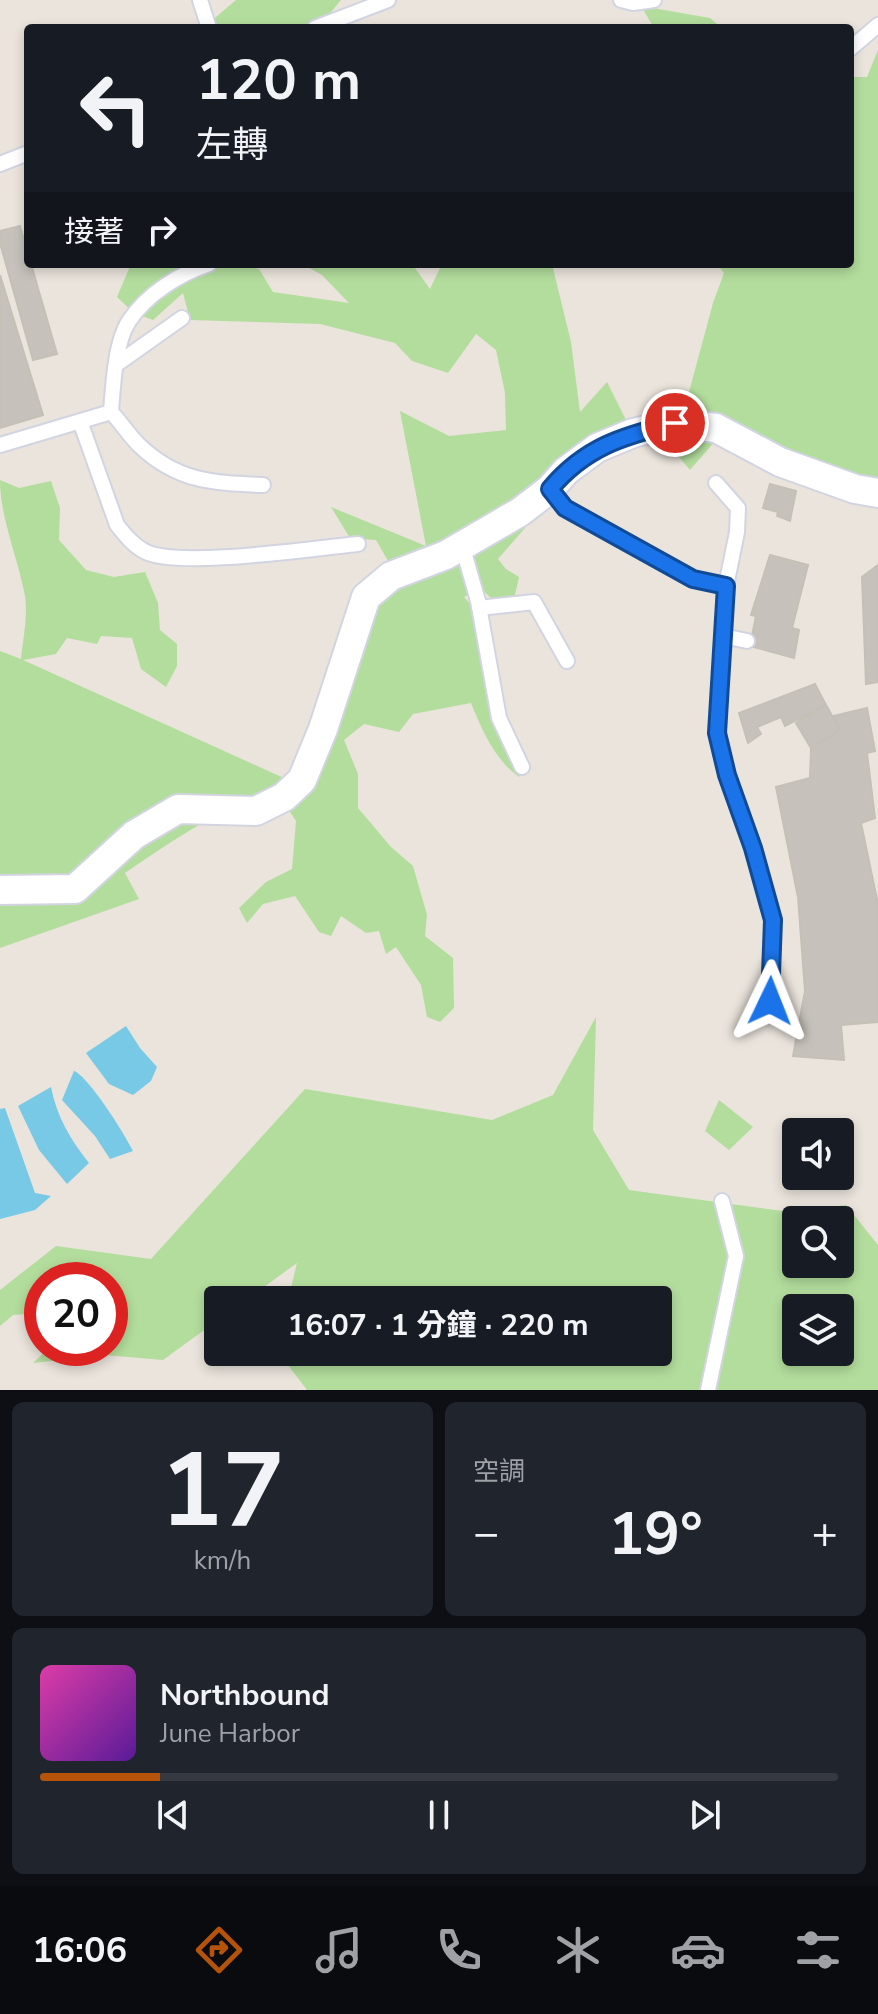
<!DOCTYPE html>
<html lang="zh-TW">
<meta charset="utf-8">
<style>
:root{--surface:#171b24;--page:#20242c;--text:#f1f3f6;--muted:#9ea1a6;--line:#363941;--accent:#b45309}
body{margin:0;font-family:"Nunito Sans","Noto Sans TC",sans-serif;background:var(--page);color:var(--text);height:100vh;display:flex;flex-direction:column;font-size:30px;white-space:nowrap}
*{box-sizing:border-box;margin:0}
p{font-size:26px;color:var(--muted)}
.icon{flex:none;width:44px;height:44px;fill:none;stroke:currentColor;stroke-width:2;stroke-linecap:round;stroke-linejoin:round}
.map{position:relative;height:1390px;overflow:hidden}
.sheet{display:flex;flex-direction:column;gap:12px;padding:12px;background:#0d0f14;flex:1}
.sheet>*{flex:none}
.top-card{position:absolute;left:24px;top:24px;width:830px;height:244px;border-radius:8px;box-shadow:0 4px 12px #0003;background:#171b24;color:var(--text);overflow:hidden}
.fabs{position:absolute;left:782px;top:1118px;display:grid;gap:16px}
.fabs a{display:grid;place-items:center;width:72px;height:72px;border-radius:8px;background:var(--surface);box-shadow:0 4px 12px #0003;font-size:40px}
.speed{position:absolute;left:24px;top:1262px;display:flex;gap:16px;font-size:40px;font-weight:700;text-align:center}
.speed>*{display:grid;place-content:center;width:104px;height:104px;border-radius:50%;background:var(--surface);box-shadow:0 4px 12px #0003;line-height:1}
.speed .limit{border:12px solid #d22;background:#fff;color:#111}
.pin{position:absolute;display:grid;place-items:center;width:68px;height:68px;color:#fff;margin:-34px;border:4px solid #fff;border-radius:50%;box-shadow:0 2px 8px #0007}
.me{position:absolute;width:88px;margin:-44px;rotate:2deg;stroke-linejoin:round;filter:drop-shadow(0 0 6px #0008)}
.turn{display:flex;align-items:center;gap:28px;height:168px;padding:0 40px;font-size:36px}
.turn .icon{width:104px;height:104px;stroke-width:2.5}
.turn b{display:block;font-size:56px;line-height:68px}
.then{display:flex;align-items:center;height:76px;padding:0 40px;background:#0003;gap:16px;font-size:30px}
.big{font-size:60px;font-weight:700;line-height:1.1}
.sheet .widget{flex:1;display:flex;flex-direction:column;justify-content:center;gap:12px;min-width:0;padding:0 28px;border-radius:12px;background:var(--page)}
.sheet .dial{align-items:center;gap:0}
.dial b{font-size:104px;line-height:1}
.song{display:flex;align-items:center;gap:24px}
.cover{width:96px;height:96px;border-radius:12px;background:linear-gradient(135deg,hsl(320 70% 55%),hsl(270 70% 35%))}
.played{height:8px;border-radius:4px;background:linear-gradient(90deg,var(--accent) 15%,var(--line) 15%)}
.keys{display:flex;justify-content:space-around;direction:ltr}
.heat{display:flex;justify-content:space-between;align-items:center;font-size:44px;direction:ltr}
.sheet .tiles{flex:1;display:grid;gap:12px;grid-template-columns:1fr 1fr}
.widget:last-child{grid-column:span 2}
.trip{position:absolute;left:204px;top:1286px;width:468px;height:80px;border-radius:8px;background:var(--surface);box-shadow:0 4px 12px #0003;font-weight:700;line-height:80px;text-align:center}
.tab-bar{display:flex;height:128px;justify-content:space-around;align-items:center;background:#090b0e;color:var(--muted)}
.tab-bar .icon{width:56px;height:56px}
.tab-bar .on{color:var(--accent)}
.tab-bar b{font-size:36px;color:var(--text)}
.map>svg:first-child{display:block}
</style>
<div class="map">
<svg width="878" height="1390" viewBox="0 0 878 1390">
<rect width="100%" height="100%" fill="#eae4dc"/>
<path fill="#b3dd9d" fill-rule="evenodd" d="M236,0H341L318,28H203Z
M641,6L710,18L722,28H654Z
M878,50V498L793,482L749,456L716,440L690,470L663,438L615,440L532,520L498,559L506,569L519,577L515,595L500,606L480,588L464,597L488,624L505,720L528,763L519,777C495,760 482,730 471,703L413,714L399,732L364,724L344,740L358,774V808L391,847L413,866L427,915L425,936L453,958L454,1008L440,1022L427,1017L421,985L396,947L386,954L379,931L366,933L341,916L331,936L319,932L295,896L263,904L247,923L239,908L266,882L292,869L296,821L286,806V780C228,805 177,837 125,873L139,899L0,948V651L21,659C23,639 28,616 25,596C18,558 0,518 0,480L19,488L51,481L60,508L59,540L86,570L114,577L145,572L158,603L160,630L177,644V666L166,687L141,669L132,638L101,636L97,644L67,638L56,654L23,660L286,779L391,566L376,540L350,538L331,507L426,546L400,411L449,436L506,430L505,393L496,350L476,334L448,373L412,361L395,343L320,324L190,320L183,293L153,320L134,313L117,297L131,264H237L259,269L273,292L349,303L322,275L302,264H412L430,289L442,264H552L571,342L580,412L607,382L626,420L666,408L685,407L713,303L724,273L717,264H850V77H867Z
M596,1017L593,1130L629,1190L790,1212L846,1205L878,1245V1390H307L278,1352H658V1300H288L297,1263L246,1300H218V1320L163,1360L104,1355L33,1363L49,1348H110V1280H42V1313L13,1315L0,1326V1290L56,1246L151,1259L305,1089L492,1120L553,1095ZM796,1220H840V1264H796ZM796,1308H840V1352H796Z
M719,1100L753,1127L729,1150L705,1131Z"/>
<path fill="#77c9e5" d="M126,1026L140,1048L157,1067L151,1081L133,1095L109,1084L86,1053Z
M74,1071C88,1076 125,1134 133,1151L110,1159L95,1136L62,1100Z
M51,1087C57,1117 70,1139 89,1163L67,1184L39,1150L18,1106Z
M5,1108L35,1193L51,1196L35,1210L0,1219V1109Z"/>
<path fill="#c6c2bb" stroke="#c5c0b6" stroke-width="2" d="M20,226L28,253V264H31L57,354L33,360L0,243V231Z
M0,275L43,415L0,428Z
M770,484L796,491L790,521L777,516L778,512L763,508Z
M770,555L808,565L792,628L799,630L794,658L750,646L756,616L751,615Z
M878,565V682L866,684L862,577Z
M815,684L826,705L785,726L781,717L757,727L761,734L748,743L739,713Z
M826,705L840,730L811,748L796,723Z
M867,708L875,751L867,753L875,818L861,823L878,904V1022L841,1025L844,1060L793,1056L805,991L798,897L776,787L810,778L811,748L840,730L834,716Z"/>
<g fill="none" stroke-linecap="round" stroke-linejoin="round">
<g stroke="#d2d5e1" stroke-width="18">
<path id="service" d="M200,0L209,28
M621,0L633,3L654,0
M315,28L388,0
M850,49L878,25
M0,164L28,153
M209,264C179,274 147,294 129,321C115,342 113,386 111,412C121,422 129,436 140,446C178,482 213,483 263,485
M117,364L182,318
M80,421L117,525C125,535 133,545 144,551C176,569 315,548 358,544
M0,445L111,412
M550,489L565,508L693,579L726,586L737,532L738,508L716,483
M462,545L478,601L499,718L522,767
M726,586L717,733L727,775L753,848L773,920L770,1001
M479,608L534,602L567,661
M723,636L747,641
M708,1390L736,1256L722,1201"/>
</g>
<g stroke="#d2d5e1" stroke-width="32">
<path id="minor" d="M0,890L75,889L134,835L178,809L256,811L284,797L302,780L323,729L366,597L391,576L446,555L520,512L550,489L566,471L597,448L633,433L675,423L716,428L780,462L855,489L878,493"/>
</g>
<use href="#service" stroke="#fff" stroke-width="14"/>
<use href="#minor" stroke="#fff" stroke-width="28"/>
</g>
<g fill="none" stroke-linecap="round" stroke-linejoin="round">
<g stroke="#114b97" stroke-width="20">
<path id="route" d="M675,423C623,436 585,447 550,489L565,508L693,579L726,586L717,733L727,775L753,848L773,920L770,1001"/>
</g>
<use href="#route" stroke="#1a73e8" stroke-width="14"/>
</g>
</svg>
<div class="fabs">
<a><svg class="icon" aria-label="sound" viewBox="0 0 24 24"><path d="M4 9h4l5-4v14l-5-4H4zM17 9q2 3 0 6"/></svg></a>
<a><svg class="icon" aria-label="search" viewBox="0 0 24 24"><circle cx="10" cy="10" r="6"/><path d="M15 15l6 6"/></svg></a>
<a><svg class="icon" aria-label="layers" viewBox="0 0 24 24"><path d="M12 4l9 5-9 5-9-5zM3 14l9 5 9-5"/></svg></a>
</div>
<div class="speed"><div class="limit">20</div></div>
<div class="pin" style="left:675px;top:423px;background:#d93025"><svg class="icon" aria-label="arrive" viewBox="0 0 24 24"><path d="M6 21V4h12l-3 4 3 4H6"/></svg></div>
<svg class="me" style="left:770px;top:1001px" viewBox="-20 -20 40 40"><path d="M0-17L14 15 0 8-14 15z" fill="#1a73e8" stroke="#fff" stroke-width="4"/></svg>
<div class="trip">16:07 · 1 分鐘 · 220 m</div>
<div class="top-card">
<div class="turn"><svg class="icon" aria-label="left" viewBox="0 0 24 24"><path d="M17 20v-9H6M10 6l-5 5 5 5"/></svg><div><b>120 m</b>左轉</div></div>
<div class="then">接著<svg class="icon" aria-label="right" viewBox="0 0 24 24"><path d="M7 20v-9h11M14 6l5 5-5 5"/></svg></div>
</div>
</div>
<section class="sheet">
<div class="tiles">
<div class="widget dial"><b>17</b><p>km/h</p></div>
<div class="widget"><p>空調</p>
<div class="heat"><a>−</a><b class="big">19°</b><a>+</a></div>
</div>
<div class="widget">
<div class="song"><i class="cover"></i><div><b>Northbound</b><p>June Harbor</p></div></div>
<div class="played"></div>
<div class="keys"><svg class="icon" aria-label="previous" viewBox="0 0 24 24"><path d="M18 5L8 12l10 7zM5 5v14"/></svg><svg class="icon" aria-label="pause" viewBox="0 0 24 24"><path d="M8 5v14M16 5v14"/></svg><svg class="icon" aria-label="next" viewBox="0 0 24 24"><path d="M6 5l10 7-10 7zM19 5v14"/></svg></div>
</div>
</div>
</section>
<nav class="tab-bar">
<b>16:06</b>
<svg class="icon on" aria-label="directions" viewBox="0 0 24 24"><path d="M12 3l9 9-9 9-9-9zM9 14v-3h6M13 9l2 2-2 2"/></svg>
<svg class="icon" aria-label="music" viewBox="0 0 24 24"><path d="M9 18V5l10-2v13"/><circle cx="6" cy="18" r="3"/><circle cx="16" cy="16" r="3"/></svg>
<svg class="icon" aria-label="phone" viewBox="0 0 24 24"><path d="M5 4h4l2 5-3 2q2 4 5 5l2-3 5 2v4C11 20 4 13 5 4z"/></svg>
<svg class="icon" aria-label="climate" viewBox="0 0 24 24"><path d="M12 3v18M4 7l16 10M4 17L20 7"/></svg>
<svg class="icon" aria-label="car" viewBox="0 0 24 24"><path d="M5 17H2v-5l4-1 3-4h7l3 4 3 1v5h-3M9 17h6M6 11h13"/><circle cx="7" cy="17" r="2"/><circle cx="17" cy="17" r="2"/></svg>
<svg class="icon" aria-label="filters" viewBox="0 0 24 24"><path d="M4 7h16M4 17h16"/><circle cx="9" cy="7" r="2"/><circle cx="15" cy="17" r="2"/></svg>
</nav>
